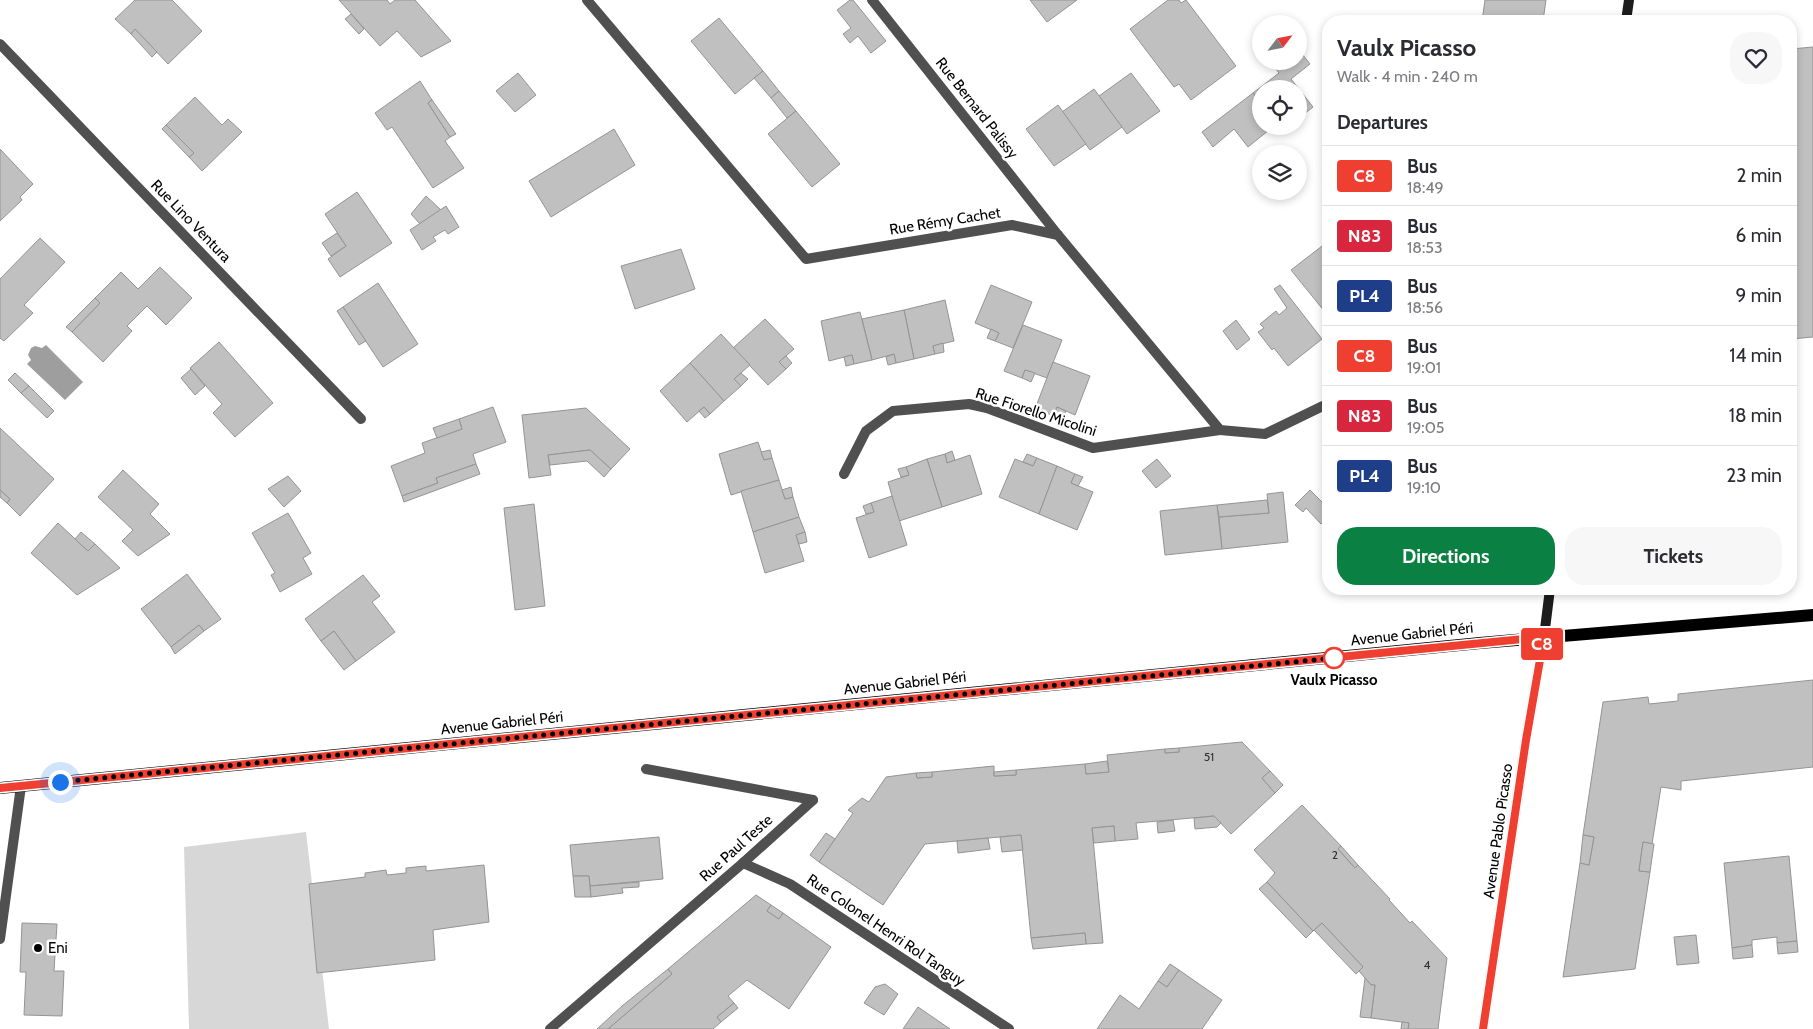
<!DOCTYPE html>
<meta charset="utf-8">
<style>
:root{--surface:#fff;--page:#f7f7f7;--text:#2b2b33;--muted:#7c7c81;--line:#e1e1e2;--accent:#0b8043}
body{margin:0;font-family:Cabin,sans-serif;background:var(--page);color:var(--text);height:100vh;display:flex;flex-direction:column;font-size:19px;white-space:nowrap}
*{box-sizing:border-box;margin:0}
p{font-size:16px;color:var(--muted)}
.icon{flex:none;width:28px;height:28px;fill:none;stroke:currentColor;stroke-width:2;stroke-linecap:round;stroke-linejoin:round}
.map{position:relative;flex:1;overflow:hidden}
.sheet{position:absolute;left:1322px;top:15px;width:475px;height:580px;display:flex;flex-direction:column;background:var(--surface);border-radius:20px;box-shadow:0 2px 8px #0003}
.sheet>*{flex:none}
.badge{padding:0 10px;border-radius:4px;font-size:18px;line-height:32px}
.needle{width:32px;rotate:58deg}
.tools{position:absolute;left:1252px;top:15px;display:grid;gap:10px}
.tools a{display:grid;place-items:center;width:55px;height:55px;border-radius:50%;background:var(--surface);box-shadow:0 2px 8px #0003;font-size:25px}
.you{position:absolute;width:25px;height:25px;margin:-12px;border:4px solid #fff;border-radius:50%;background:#1a73e8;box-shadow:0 0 0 8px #1a73e833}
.map>.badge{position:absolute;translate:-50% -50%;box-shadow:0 0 0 2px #fff}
h2{padding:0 15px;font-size:19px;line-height:45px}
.round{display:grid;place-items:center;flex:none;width:52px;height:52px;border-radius:20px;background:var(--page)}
.overview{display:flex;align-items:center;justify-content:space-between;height:85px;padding:0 15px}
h1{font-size:24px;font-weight:800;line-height:38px}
.action{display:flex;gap:10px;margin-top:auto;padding:10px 15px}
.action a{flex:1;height:58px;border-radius:20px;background:var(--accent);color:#fff;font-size:20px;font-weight:800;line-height:58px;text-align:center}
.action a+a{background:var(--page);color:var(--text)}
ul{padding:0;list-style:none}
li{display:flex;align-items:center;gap:15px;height:60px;padding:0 15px;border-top:1px solid var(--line)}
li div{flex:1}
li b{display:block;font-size:19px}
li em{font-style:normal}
li .badge{min-width:55px;font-weight:700;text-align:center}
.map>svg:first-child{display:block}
</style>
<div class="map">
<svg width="1813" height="1029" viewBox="0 0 1813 1029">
<rect width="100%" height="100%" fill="#fff"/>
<polygon fill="#d7d7d7" points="306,832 329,1029 189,1029 184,847"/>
<polygon fill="#9e9e9e" points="46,345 83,382 65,400 27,364 31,360 28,355 31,348 35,346 42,348"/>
<g fill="#c0c0c0" stroke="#949494">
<polygon points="135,0 172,0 202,31 168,64 135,29 131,34 115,19"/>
<polygon points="339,0 387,0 390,4 395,0 415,0 451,41 421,57 397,31 380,46"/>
<polygon points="850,0 853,0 886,41 871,53 858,36 850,43 843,34 851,28 837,10"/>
<polygon points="1030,0 1077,0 1047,22"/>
<polygon points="1168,0 1179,0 1181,3 1186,0 1236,66 1191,100 1179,84 1174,87 1130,29"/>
<polygon points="1485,0 1546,0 1543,21 1482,21"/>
<polygon points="351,14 364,29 359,34 345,19"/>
<polygon points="719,18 763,71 735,94 691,41"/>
<polygon points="135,29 157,52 152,57 131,34"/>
<polygon points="1813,47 1813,337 1791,339 1791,49"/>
<polygon points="1299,50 1310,64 1291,79 1313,107 1299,118 1299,89 1261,89 1261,103 1253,93 1279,73 1270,61 1299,61"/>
<polygon points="763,71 779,91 771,98 754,78"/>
<polygon points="518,73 536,95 515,112 496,91"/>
<polygon points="1131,73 1160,111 1127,134 1099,96"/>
<polygon points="420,81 432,100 428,103 450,137 445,141 464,168 433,188 392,127 387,130 375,113"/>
<polygon points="1094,89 1122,127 1090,150 1062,112"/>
<polygon points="779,91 796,111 787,118 771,98"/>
<polygon points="1253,93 1261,103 1261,126 1274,126 1248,147 1234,129 1213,147 1202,132"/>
<polygon points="195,97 222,125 228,119 242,132 202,171 189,157 194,153 166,125"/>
<polygon points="432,100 456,134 450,137 428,103"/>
<polygon points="1058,105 1086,144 1054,166 1026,129"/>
<polygon points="796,111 840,164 812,187 768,134"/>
<polygon points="166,125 194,153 189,157 162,129"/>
<polygon points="614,129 635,165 551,217 529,181"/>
<polygon points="0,149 33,184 20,197 22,200 0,221"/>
<polygon points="357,192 392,243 340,277 328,259 346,246 325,214"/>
<polygon points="426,196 441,210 420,224 411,214"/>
<polygon points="446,206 459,227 448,234 445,230 433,237 436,241 422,250 410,230"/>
<polygon points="337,233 346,246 331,256 322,243"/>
<polygon points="40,238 65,262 24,305 33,313 4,341 0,338 0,279"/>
<polygon points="1326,243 1329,247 1329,308 1325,312 1291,270"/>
<polygon points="681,249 695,289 635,309 621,266"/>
<polygon points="160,267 192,298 166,325 147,306 127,326 132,331 103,362 72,332 100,303 95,298 121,272 138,289"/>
<polygon points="378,283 418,344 383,367 343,307"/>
<polygon points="991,285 1032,302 1013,348 995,341 999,333 975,323"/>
<polygon points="1280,285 1322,339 1288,366 1274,348 1272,350 1258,332 1264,328 1260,324 1276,311 1279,315 1287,308 1274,289"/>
<polygon points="95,298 100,303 72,332 66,327"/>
<polygon points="945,300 954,341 933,346 935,354 914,359 904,310"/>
<polygon points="343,307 366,341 359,345 337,311"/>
<polygon points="904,310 914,359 896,363 894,354 872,360 862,319"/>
<polygon points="860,312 872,360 854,364 852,355 829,361 821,321"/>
<polygon points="765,319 794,349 779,362 786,369 768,385 733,348"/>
<polygon points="1236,320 1250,339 1237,350 1223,331"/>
<polygon points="1023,325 1062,340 1047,378 1025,370 1022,378 1004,371"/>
<polygon points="991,329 999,333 995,341 987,338"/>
<polygon points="721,334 750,365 734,379 741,386 724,401 690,363"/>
<polygon points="219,342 273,403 235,437 213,413 222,404 190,368"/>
<polygon points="943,343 944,352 935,354 933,346"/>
<polygon points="894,354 896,363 888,365 886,357"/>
<polygon points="852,355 854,364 846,366 844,357"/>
<polygon points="786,356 792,363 786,369 779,362"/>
<polygon points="1053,362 1090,376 1075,415 1057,407 1054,416 1035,409"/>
<polygon points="690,363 724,401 710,414 704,407 687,422 660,391"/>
<polygon points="191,369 205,386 195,395 181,378"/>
<polygon points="1025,370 1035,373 1031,382 1022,378"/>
<polygon points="15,373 29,386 21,393 8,380"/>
<polygon points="741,373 748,379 741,386 734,379"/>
<polygon points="29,386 54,411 47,418 21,393"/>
<polygon points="493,407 506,442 473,454 476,464 436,478 438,483 402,496 391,466 425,453 422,443 462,429 459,419"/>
<polygon points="704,407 710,414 705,418 699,411"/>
<polygon points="1057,407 1066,411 1062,419 1054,416"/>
<polygon points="586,408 630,449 611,469 590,450 548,455 551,475 529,478 522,415"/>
<polygon points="459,419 462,429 437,438 433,428"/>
<polygon points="0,428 54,479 20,516 7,503 10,499 0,490"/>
<polygon points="758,442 764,460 772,458 779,480 731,495 719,454"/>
<polygon points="590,450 611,469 604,477 587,461 550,465 548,455"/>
<polygon points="770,450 772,458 764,460 761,452"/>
<polygon points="952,451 955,460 947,463 945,454"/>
<polygon points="945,454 947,463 970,455 982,494 942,507 927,459"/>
<polygon points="1027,454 1037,458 1033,466 1023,462"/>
<polygon points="1037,458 1057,466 1039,514 999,497 1015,459 1033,466"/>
<polygon points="927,459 942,507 899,521 888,482 909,475 906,467"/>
<polygon points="1157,459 1171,476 1156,488 1142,471"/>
<polygon points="476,464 480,474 404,502 402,496 438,483 436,478"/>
<polygon points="1057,466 1075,474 1071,483 1093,492 1077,530 1039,514"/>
<polygon points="906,467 909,475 901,477 898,469"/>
<polygon points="123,470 159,504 150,514 170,534 138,556 122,541 133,530 98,497"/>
<polygon points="1075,474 1083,477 1078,486 1071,483"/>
<polygon points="288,476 301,491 284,507 268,489"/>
<polygon points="779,480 785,499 793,497 799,517 753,532 741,491"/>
<polygon points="791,487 793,497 785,499 782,490"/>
<polygon points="0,490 10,499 7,503 0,497"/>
<polygon points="1310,490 1329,509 1329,516 1321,524 1306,508 1303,512 1295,505"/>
<polygon points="1283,492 1288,542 1222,549 1219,517 1269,513 1267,494"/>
<polygon points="892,496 907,545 869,558 856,518 874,512 871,503"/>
<polygon points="1267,500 1269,513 1219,517 1217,505"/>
<polygon points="871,503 874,512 866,514 863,506"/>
<polygon points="534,504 545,606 515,610 504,508"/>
<polygon points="1217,505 1222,549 1165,555 1160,511"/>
<polygon points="288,513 311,553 303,558 312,574 280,592 271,575 275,573 252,533"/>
<polygon points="799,517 805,532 796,535 804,561 765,573 753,532"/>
<polygon points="58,523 88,551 95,544 120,568 77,595 31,553"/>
<polygon points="81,532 95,544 88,551 75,539"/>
<polygon points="805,532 807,542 799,544 796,535"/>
<polygon points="187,574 221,619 204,631 199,625 171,647 141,609"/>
<polygon points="363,575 380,596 372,602 395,632 356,661 334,631 321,641 305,619"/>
<polygon points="199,625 204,631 175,654 171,647"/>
<polygon points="334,631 356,661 344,670 321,641"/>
<polygon points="1813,680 1813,767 1681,781 1681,790 1661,787 1652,844 1643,842 1639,871 1650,872 1635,969 1563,977 1580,863 1589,865 1594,837 1583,835 1603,702 1648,697 1649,704 1678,701 1678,694"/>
<polygon points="1242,742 1270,771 1262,778 1275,793 1231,834 1214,816 1136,823 1138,839 1115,841 1114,826 1092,828 1103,943 1086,944 1085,933 1031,938 1021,835 925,844 883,905 819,862 853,813 848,810 862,798 869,802 886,777 916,773 917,778 932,777 932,772 994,766 994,776 1016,775 1016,770 1085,764 1086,774 1109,772 1107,755 1165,749 1165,753 1179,752 1179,748"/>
<polygon points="1179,748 1179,752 1165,753 1165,749"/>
<polygon points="1107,761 1109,772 1086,774 1085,764"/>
<polygon points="1016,770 1016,775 994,776 994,772"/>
<polygon points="1270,771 1283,785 1275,793 1262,778"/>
<polygon points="932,772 932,777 917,778 916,773"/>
<polygon points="1302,805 1341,846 1338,849 1355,868 1358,865 1390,899 1389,900 1410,923 1412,921 1447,958 1438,1029 1408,1029 1409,1023 1371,1018 1375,985 1371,985 1359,971 1363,967 1322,923 1313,931 1267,882 1275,873 1254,850"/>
<polygon points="1214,816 1221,823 1217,827 1195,829 1194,818"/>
<polygon points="1173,820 1175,831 1158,833 1157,822"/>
<polygon points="1114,826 1115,841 1094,843 1092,828"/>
<polygon points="826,833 835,839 819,862 810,855"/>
<polygon points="1021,835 1023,850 1002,852 1000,837"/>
<polygon points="1583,835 1594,837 1589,865 1580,863"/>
<polygon points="659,837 663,879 590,886 589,876 573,876 570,845"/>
<polygon points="988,838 990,849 958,853 957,841"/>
<polygon points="1643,842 1654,844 1650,872 1639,871"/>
<polygon points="1341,846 1358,865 1355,868 1338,849"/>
<polygon points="1789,856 1797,941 1777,943 1777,937 1752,940 1752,945 1732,948 1724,863"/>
<polygon points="484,865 489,922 433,930 435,960 317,973 309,884 365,877 365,873 386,870 387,875 406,873 406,868 426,866 426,871"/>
<polygon points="573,876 589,876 591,897 575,897"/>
<polygon points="639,882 639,887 622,888 623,893 591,897 590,886"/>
<polygon points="1267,882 1313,931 1306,938 1259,889"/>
<polygon points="756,895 771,905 767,911 779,919 783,913 831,947 789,1009 747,980 728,996 734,1003 717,1017 721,1022 713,1029 608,1029 672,974 668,969"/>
<polygon points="771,905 783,913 779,919 767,911"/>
<polygon points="22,923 57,924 54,971 64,971 62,1016 24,1015 26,972 20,972"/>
<polygon points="1322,923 1363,967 1356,974 1314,930"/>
<polygon points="1085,933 1086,944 1033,949 1031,938"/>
<polygon points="1696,935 1699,963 1677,965 1674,937"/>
<polygon points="1797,941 1798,952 1778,954 1777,943"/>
<polygon points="1752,945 1753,957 1733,959 1732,948"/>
<polygon points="1170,964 1179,970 1167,987 1158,981"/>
<polygon points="668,969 672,974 608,1029 597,1029 622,1006"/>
<polygon points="1179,970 1222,1000 1202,1029 1097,1029 1120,995 1139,1009 1158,981 1167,987"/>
<polygon points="1365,978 1371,985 1375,985 1371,1018 1360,1017"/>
<polygon points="885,984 898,994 884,1015 864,1003 875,987"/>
<polygon points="734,1003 738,1008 721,1022 717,1017"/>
<polygon points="918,1007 950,1029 903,1029"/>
<polygon points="1402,1022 1409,1023 1408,1029 1401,1029"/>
</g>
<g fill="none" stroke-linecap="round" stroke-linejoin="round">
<polyline stroke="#505050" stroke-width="10" points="0,939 21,786"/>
<g stroke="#505050" stroke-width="10">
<polyline points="587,0 806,259 1012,225 1058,235 1220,430 1265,434 1329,403"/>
<polyline points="872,0 1058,235"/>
<polyline points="0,44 361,419"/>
<polyline points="844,474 866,431 893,411 969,404 987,408 1093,448 1220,430"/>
<polyline points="646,769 813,800"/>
<polyline points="743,863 790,884 1009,1029"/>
<polyline points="550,1029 743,863 813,800"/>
</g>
<g stroke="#1d1d1d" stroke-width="10">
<polyline points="1626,21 1629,0"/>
<polyline points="1483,1029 1526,740 1544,637 1550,589"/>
</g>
<polyline stroke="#000" stroke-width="12" points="0,788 1480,643 1813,615"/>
</g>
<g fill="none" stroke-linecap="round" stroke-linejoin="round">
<defs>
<polyline id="line" points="0,788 1544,637 1526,740 1483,1029"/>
</defs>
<use href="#line" stroke="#fff" stroke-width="11"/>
<use href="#line" stroke="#ef3f30" stroke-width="8"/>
<polyline stroke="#000" stroke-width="5" stroke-dasharray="0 9" points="60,782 1334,658"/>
</g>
<circle fill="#fff" stroke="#ef3f30" stroke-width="2.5" cx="1334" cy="658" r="10"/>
<circle fill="#000" stroke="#fff" stroke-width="2" cx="38" cy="948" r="5"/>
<g text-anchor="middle" stroke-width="5" stroke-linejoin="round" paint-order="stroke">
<g font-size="12" fill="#303030">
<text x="1209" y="761">51</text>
<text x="1335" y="859">2</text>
<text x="1427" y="969">4</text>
</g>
<g font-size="15" fill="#000" stroke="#fff">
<text transform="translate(977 108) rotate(52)" y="5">Rue Bernard Palissy</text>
<text transform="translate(191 221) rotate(46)" y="5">Rue Lino Ventura</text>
<text transform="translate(945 221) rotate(-9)" y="5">Rue Rémy Cachet</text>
<text transform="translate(1036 412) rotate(18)" y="5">Rue Fiorello Micolini</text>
<text transform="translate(1412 634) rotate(-6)" y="5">Avenue Gabriel Péri</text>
<text transform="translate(905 683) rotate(-6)" y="5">Avenue Gabriel Péri</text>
<text transform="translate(502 723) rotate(-6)" y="5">Avenue Gabriel Péri</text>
<text transform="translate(1498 831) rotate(-82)" y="5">Avenue Pablo Picasso</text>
<text transform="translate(736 848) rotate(-42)" y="5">Rue Paul Teste</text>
<text transform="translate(886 930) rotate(34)" y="5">Rue Colonel Henri Rol Tanguy</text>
</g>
<g font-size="15" font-weight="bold" fill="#000" stroke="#fff">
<text x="1334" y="685">Vaulx Picasso</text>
</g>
<g font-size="15" fill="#000" stroke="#fff" text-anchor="start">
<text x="48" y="953">Eni</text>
</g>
</g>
</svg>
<div class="tools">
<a><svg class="needle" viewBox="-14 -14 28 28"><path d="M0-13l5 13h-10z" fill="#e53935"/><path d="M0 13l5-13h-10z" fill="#7c7c81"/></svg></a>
<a><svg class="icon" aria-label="locate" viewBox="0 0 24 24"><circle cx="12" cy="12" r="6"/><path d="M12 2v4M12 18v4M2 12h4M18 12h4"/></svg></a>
<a><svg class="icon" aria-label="layers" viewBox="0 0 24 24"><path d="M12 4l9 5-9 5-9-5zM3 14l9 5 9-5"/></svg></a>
</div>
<div class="you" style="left:60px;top:782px"></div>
<b class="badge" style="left:1542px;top:644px;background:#ef3f30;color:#fff">C8</b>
<section class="sheet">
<div class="overview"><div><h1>Vaulx Picasso</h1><p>Walk · 4 min · 240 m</p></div><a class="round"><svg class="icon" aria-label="heart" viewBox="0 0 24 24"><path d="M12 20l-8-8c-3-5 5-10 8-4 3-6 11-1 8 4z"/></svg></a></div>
<h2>Departures</h2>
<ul>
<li><span class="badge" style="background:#ef3f30;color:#fff">C8</span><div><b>Bus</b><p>18:49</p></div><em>2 min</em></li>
<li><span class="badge" style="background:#d7263d;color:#fff">N83</span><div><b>Bus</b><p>18:53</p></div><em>6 min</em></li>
<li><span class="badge" style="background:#1e3e89;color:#fff">PL4</span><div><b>Bus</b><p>18:56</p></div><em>9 min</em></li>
<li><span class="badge" style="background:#ef3f30;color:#fff">C8</span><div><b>Bus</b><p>19:01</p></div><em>14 min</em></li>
<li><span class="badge" style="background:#d7263d;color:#fff">N83</span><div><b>Bus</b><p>19:05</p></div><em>18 min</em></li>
<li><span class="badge" style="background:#1e3e89;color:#fff">PL4</span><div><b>Bus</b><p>19:10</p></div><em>23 min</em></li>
</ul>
<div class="action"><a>Directions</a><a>Tickets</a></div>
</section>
</div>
